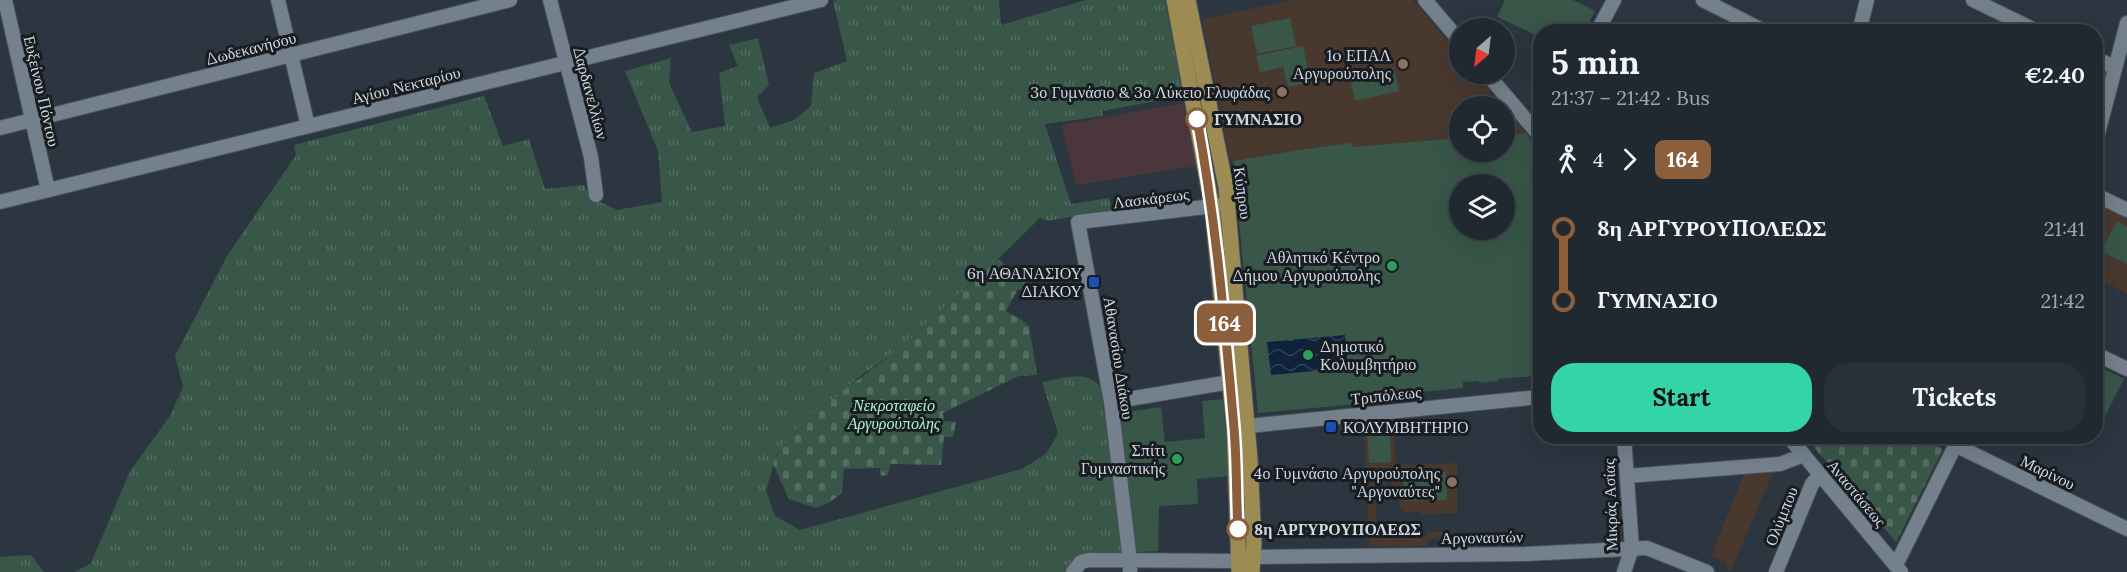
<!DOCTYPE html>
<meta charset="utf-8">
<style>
:root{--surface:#202830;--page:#283038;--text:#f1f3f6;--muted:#a2a6ab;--line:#3d444c;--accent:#32d4a8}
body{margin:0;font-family:Lora,serif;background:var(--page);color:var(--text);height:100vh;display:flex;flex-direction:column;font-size:22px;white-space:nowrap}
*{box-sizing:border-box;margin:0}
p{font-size:20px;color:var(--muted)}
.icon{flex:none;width:33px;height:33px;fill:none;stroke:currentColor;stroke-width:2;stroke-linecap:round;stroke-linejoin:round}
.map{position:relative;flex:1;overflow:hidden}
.sheet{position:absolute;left:1533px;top:24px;width:570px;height:420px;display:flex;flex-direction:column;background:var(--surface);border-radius:24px;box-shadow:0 6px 24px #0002,0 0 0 2px var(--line)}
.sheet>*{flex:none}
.badge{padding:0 12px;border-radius:9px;font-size:21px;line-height:39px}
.needle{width:39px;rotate:208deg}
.tools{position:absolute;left:1449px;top:18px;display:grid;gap:12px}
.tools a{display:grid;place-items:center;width:66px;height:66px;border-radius:50%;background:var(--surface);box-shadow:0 6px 24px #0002,0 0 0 2px var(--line);font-size:30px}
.map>.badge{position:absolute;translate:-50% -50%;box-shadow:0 0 0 3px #fff}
.legs{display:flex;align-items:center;gap:9px;height:66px;padding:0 18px;font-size:20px}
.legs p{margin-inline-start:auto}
.headline{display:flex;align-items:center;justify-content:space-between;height:102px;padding:0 18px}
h1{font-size:33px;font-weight:700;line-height:45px}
.button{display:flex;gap:12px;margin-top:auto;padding:12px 18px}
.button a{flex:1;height:69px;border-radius:24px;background:var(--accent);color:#111;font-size:24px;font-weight:700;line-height:69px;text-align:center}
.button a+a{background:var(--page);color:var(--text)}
ul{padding:0 18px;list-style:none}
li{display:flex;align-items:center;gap:21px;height:72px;font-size:22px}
li i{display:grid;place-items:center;width:9px;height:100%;margin:0 8px;background:currentColor}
li i::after{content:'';width:15px;height:15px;margin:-8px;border:4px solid;border-radius:50%;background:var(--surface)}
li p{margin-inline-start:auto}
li:first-child i{background:linear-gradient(#0000 50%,currentColor 0)}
li:last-child i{background:linear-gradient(currentColor 50%,#0000 0)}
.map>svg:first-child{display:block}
</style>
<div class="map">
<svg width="2127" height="572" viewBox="0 0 2127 572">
<defs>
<pattern id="grass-tufts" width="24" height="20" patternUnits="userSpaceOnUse" patternTransform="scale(1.5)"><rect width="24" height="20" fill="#385748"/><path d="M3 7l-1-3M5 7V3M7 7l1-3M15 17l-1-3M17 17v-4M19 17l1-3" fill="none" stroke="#546e62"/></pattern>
<pattern id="cemetery-stones" width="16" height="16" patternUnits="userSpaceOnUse" patternTransform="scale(1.5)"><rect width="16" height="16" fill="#385748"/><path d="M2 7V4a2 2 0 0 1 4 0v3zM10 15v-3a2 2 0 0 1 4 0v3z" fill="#546e62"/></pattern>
<pattern id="water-waves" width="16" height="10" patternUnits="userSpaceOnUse" patternTransform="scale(1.5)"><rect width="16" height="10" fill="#0f223b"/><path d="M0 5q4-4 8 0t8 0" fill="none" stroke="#314157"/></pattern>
</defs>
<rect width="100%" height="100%" fill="#2b3640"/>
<polygon fill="#4a363b" points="1184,103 1197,166 1076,185 1061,125"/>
<g fill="#49382e">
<polygon points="1294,0 1413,0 1459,55 1460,74 1476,74 1491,92 1487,99 1502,106 1460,106 1459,138 1352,147 1352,144 1314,147 1297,152 1230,161 1202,19"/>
<polygon points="1505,109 1526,133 1505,135"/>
<polygon points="2096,201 2127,217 2127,294 2096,278"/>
<polygon points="1394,426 1396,465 1457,463 1457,513 1420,514 1419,512 1406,512 1400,508 1399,492 1393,492 1392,468 1375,468 1376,527 1380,527 1380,533 1385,533 1386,537 1426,536 1426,532 1451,532 1451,538 1428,539 1428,546 1369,546 1364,428"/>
<polygon points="1746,469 1774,470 1731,571 1728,570 1725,562 1711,556"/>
</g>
<g fill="url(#grass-tufts)">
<path d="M 838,0 L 999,0 L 1001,25 L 1086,0 L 1165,0 L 1183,96 L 1102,111 L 1103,116 L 1045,124 L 1071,204 L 1109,198 L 1112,210 L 1047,221 L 1040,218 L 998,259 L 897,351 L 859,377 L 777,454 L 766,490 L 775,516 L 800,530 L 1022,469 L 1046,454 L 1058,433 L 1042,382 C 1062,379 1087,368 1101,388 L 1123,554 L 1079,555 L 1067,572 L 75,572 L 91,563 L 130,471 L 170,416 L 183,387 L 175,356 L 227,256 L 296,155 L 294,145 L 484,96 L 503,146 L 529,139 L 545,189 L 584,185 L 590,197 L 617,210 L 662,202 L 658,151 L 625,71 L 671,58 L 669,83 L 692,132 L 725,126 L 719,73 L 738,66 L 729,45 L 758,38 L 769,85 L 757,97 L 770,128 L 794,120 L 811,106 L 814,73 L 847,61 L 833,1 Z"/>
<polygon points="31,555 44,572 0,572 0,557"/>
</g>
<g fill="url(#cemetery-stones)">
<path d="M 998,259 L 1011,270 L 1024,275 L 1026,282 L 1021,290 L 1018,289 L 1006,311 L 1025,322 L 1026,325 L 1029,325 L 1037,375 L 1019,376 L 943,413 L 944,421 L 956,422 L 953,437 L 944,437 L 941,465 L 890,464 L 888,475 L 881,476 L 880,468 L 844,469 L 842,493 L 830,502 L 816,508 L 789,499 L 773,464 C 780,446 793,432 806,418 L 897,351 Z"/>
<polygon points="1805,437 1918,437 1943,449 1896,542"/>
</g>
<g fill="#385748" fill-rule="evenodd">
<polygon points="1505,0 1573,0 1595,11 1584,31 1540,32 1540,37 1497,17"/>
<polygon points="1290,18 1296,46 1257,54 1251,26"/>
<polygon points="1303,46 1311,83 1288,87 1283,67 1260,72 1256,56"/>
<polygon points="1394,68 1399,91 1355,101 1350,78"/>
<path d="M 1526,133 L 1540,151 L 1540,381 L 1537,382 L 1536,376 L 1498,379 L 1498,381 L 1479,383 L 1479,381 L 1463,382 L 1463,388 L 1410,393 L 1410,396 L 1398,397 L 1397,394 L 1369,397 L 1369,403 L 1258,413 L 1233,161 C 1272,155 1312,147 1352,143 L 1353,147 L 1459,138 L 1460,152 L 1504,152 L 1505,135 ZM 1460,184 L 1504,184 L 1504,230 L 1460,230 Z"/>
<polygon points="2117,221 2127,227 2127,264 2101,251"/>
<polygon points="2096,365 2124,379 2096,434"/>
<polygon points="1223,399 1230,476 1197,479 1198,504 1159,506 1158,551 1136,552 1119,413 1161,407 1165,442 1205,438 1202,401"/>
<polygon points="1390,430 1391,462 1369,463 1367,431"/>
<polygon points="1446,472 1447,500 1404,501 1403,473"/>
</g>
<polygon fill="url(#water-waves)" points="1345,335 1348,368 1271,375 1267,342"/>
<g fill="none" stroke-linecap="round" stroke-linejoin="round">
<defs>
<g id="minor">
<polyline points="5,0 48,190"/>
<polyline points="278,0 308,126"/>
<polyline points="550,0 591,157 596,195"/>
<polyline points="1425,0 1460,41"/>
<polyline points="1703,0 1766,32"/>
<polyline points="1973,0 2039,32"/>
<polyline points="1597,32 1614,0"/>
<polyline points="1859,32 1867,0"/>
<polyline points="2096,58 2115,68"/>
<polyline points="1487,74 1540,136"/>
<polyline points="0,128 510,0"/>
<polyline points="2096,141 2127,23"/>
<polyline points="2096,195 2127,210"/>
<polyline points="0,202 821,0"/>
<polyline points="2096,354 2127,369"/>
<polyline points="1111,402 1230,382"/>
<polyline points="1238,427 1540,397"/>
<polyline points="1624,436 1632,548 1624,572"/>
<polyline points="1788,436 1901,572"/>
<polyline points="1955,445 2127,529"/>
<polyline points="1627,476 1780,464 1804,455"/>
<polyline points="1253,557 1525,554 1647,548 1707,572"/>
<polyline points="1896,565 1959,438"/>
<polyline points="1073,572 1081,562 1089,560 1240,561"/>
<polyline points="1130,572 1130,561 1111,402 1078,222 1222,205"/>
<polyline points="1776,572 1812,484 1820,475"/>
</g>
<g id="major">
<polyline points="1174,0 1212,207 1234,427 1239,572"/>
<polyline points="1188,0 1226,187 1250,459 1254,543 1252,572"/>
</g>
</defs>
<use href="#minor" stroke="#49515a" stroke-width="16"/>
<use href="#major" stroke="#49515a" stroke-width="17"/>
<use href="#minor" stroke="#74808b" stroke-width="14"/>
<use href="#major" stroke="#9c8c53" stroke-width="15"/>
</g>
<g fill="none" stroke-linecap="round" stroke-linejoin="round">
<defs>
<path id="line-1" d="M 1197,119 C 1216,221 1225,324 1234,428 C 1237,461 1236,495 1238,529"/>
</defs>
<use href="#line-1" stroke="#fff" stroke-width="14"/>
<use href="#line-1" stroke="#8b5e3c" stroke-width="9"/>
</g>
<g fill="#8d6e63" stroke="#181d21" stroke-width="2">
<circle cx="1403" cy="64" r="6"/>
<circle cx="1282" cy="92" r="6"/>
<circle cx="1452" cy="482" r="6"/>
</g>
<g fill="#fff" stroke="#8b5e3c" stroke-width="3">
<circle cx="1197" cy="119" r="10"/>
<circle cx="1238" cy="529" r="10"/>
</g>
<g fill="#2e9e5b" stroke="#181d21" stroke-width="2">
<circle cx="1392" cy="266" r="6"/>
<circle cx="1308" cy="355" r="6"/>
<circle cx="1177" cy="459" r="6"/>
</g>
<g fill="#1a4fb4" stroke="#181d21" stroke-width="2">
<rect x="1088" y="276" width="12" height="12" rx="3"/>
<rect x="1325" y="421" width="12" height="12" rx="3"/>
</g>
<g text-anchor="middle" stroke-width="6" stroke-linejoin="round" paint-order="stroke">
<g font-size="16" fill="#d2d8df" stroke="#181d21">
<text transform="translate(251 48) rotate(-14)" y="6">Δωδεκανήσου</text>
<text transform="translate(406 85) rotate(-14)" y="6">Αγίου Νεκταρίου</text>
<text transform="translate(42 91) rotate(77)" y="6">Ευξείνου Πόντου</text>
<text transform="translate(591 93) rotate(75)" y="6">Δαρδανελλίων</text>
<text transform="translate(1243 193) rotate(82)" y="6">Κύπρου</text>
<text transform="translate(1151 198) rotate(-7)" y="6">Λασκάρεως</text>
<text transform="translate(1119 358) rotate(81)" y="6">Αθανασίου Διάκου</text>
<text transform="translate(1386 395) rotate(-6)" y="6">Τριπόλεως</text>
<text transform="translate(2048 472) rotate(26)" y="6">Μαρίνου</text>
<text transform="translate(1857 493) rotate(50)" y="6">Αναστάσεως</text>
<text transform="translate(1610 505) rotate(-92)" y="6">Μικράς Ασίας</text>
<text transform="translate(1781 516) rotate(-68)" y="6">Ολύμπου</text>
<text transform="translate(1482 537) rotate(-1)" y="6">Αργοναυτών</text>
</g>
<g font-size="16" fill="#d2d8df" stroke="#181d21" text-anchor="end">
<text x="1391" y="61">1o ΕΠΑΛ<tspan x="1391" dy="18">Αργυρούπολης</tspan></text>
<text x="1270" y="98">3ο Γυμνάσιο &amp; 3ο Λύκειο Γλυφάδας</text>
<text x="1380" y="263">Αθλητικό Κέντρο<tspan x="1380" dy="18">Δήμου Αργυρούπολης</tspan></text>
<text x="1082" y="279">6η ΑΘΑΝΑΣΙΟΥ<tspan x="1082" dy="18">ΔΙΑΚΟΥ</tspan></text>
<text x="1320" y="352" text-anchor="start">Δημοτικό<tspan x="1320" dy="18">Κολυμβητήριο</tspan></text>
<text x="1343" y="433" text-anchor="start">ΚΟΛΥΜΒΗΤΗΡΙΟ</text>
<text x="1165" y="456">Σπίτι<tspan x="1165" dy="18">Γυμναστικής</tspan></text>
<text x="1440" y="479">4ο Γυμνάσιο Αργυρούπολης<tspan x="1440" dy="18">"Αργοναύτες"</tspan></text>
</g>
<g font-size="16" font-weight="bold" fill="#d2d8df" stroke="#181d21" text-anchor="start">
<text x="1214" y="125">ΓΥΜΝΑΣΙΟ</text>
<text x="1254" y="535">8η ΑΡΓΥΡΟΥΠΟΛΕΩΣ</text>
</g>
<g font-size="16" font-style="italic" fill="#aff5d3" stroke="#181d21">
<text x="894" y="411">Νεκροταφείο<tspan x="894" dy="18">Αργυρούπολης</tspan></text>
</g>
</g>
</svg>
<div class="tools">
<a><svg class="needle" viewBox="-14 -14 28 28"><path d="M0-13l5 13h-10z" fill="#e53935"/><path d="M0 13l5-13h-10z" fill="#a2a6ab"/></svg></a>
<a><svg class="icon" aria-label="locate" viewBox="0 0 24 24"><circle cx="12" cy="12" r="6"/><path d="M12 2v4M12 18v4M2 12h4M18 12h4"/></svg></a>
<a><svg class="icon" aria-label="layers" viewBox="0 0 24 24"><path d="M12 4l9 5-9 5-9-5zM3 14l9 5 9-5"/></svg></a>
</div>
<b class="badge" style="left:1225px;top:323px;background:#8b5e3c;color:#fff">164</b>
<section class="sheet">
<div class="headline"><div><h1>5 min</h1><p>21:37 – 21:42 · Bus</p></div><b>€2.40</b></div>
<div class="legs"><svg class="icon" aria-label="walk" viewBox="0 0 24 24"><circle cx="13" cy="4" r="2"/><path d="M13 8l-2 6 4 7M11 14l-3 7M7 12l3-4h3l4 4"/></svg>4<svg class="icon" aria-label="forward" viewBox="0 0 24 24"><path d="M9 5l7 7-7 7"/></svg><b class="badge" style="background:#8b5e3c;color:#fff">164</b></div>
<ul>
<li><i style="color:#8b5e3c"></i><b>8η ΑΡΓΥΡΟΥΠΟΛΕΩΣ</b><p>21:41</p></li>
<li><i style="color:#8b5e3c"></i><b>ΓΥΜΝΑΣΙΟ</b><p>21:42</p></li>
</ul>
<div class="button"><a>Start</a><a>Tickets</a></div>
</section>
</div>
